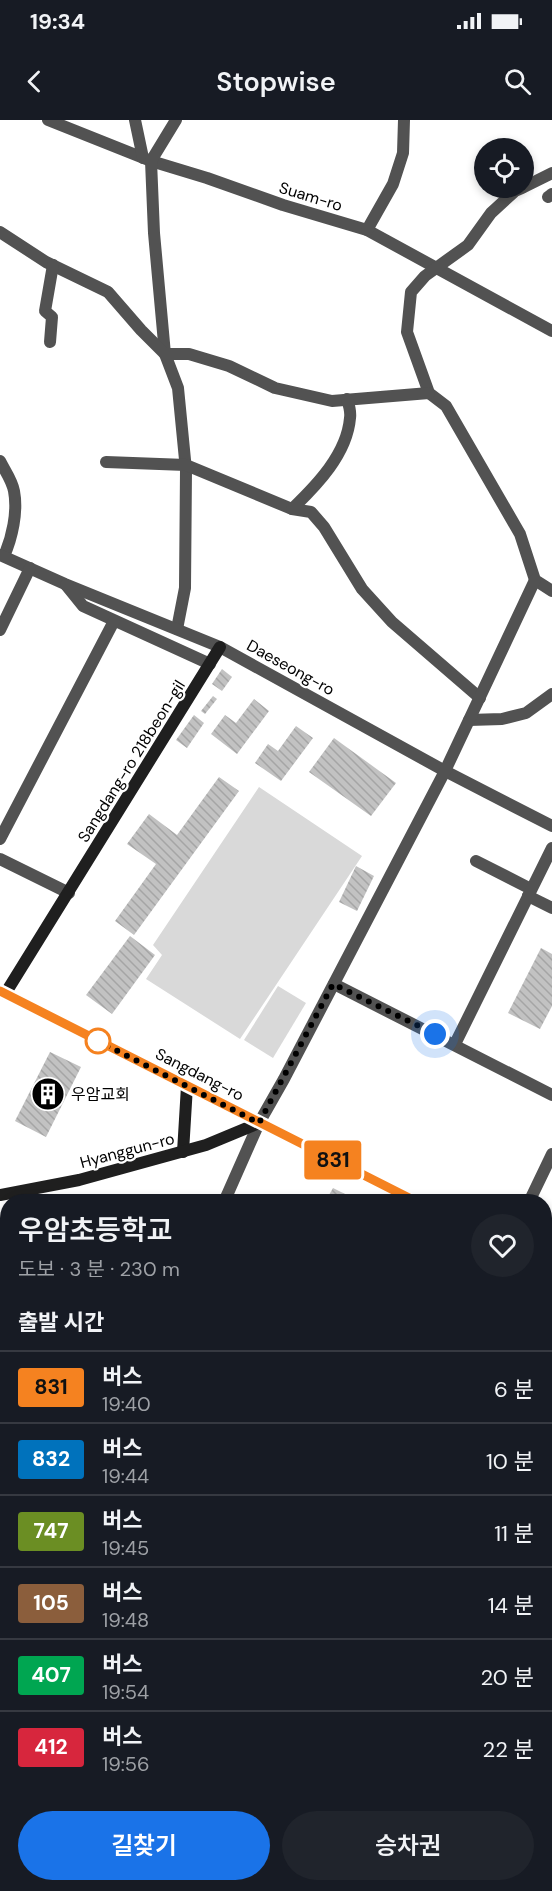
<!DOCTYPE html>
<html lang="ko">
<meta charset="utf-8">
<style>
:root{--surface:#171b24;--page:#20242c;--text:#f1f3f6;--muted:#9ea1a6;--line:#363941;--accent:#1a73e8}
body{margin:0;font-family:"DM Sans","Noto Sans KR",sans-serif;background:var(--page);color:var(--text);height:100vh;display:flex;flex-direction:column;font-size:22px;white-space:nowrap}
*{box-sizing:border-box;margin:0}
p{font-size:20px;color:var(--muted)}
.icon{flex:none;width:33px;height:33px;fill:none;stroke:currentColor;stroke-width:2;stroke-linecap:round;stroke-linejoin:round}
.map{position:relative;flex:1;overflow:hidden}
.side{position:absolute;left:0px;top:1074px;width:552px;height:698px;display:flex;flex-direction:column;background:var(--surface);border-radius:24px 24px 0 0;box-shadow:0 3px 9px #0003}
.side>*{flex:none}
.badge{padding:0 12px;border-radius:4px;font-size:21px;line-height:39px}
.tools{position:absolute;left:474px;top:18px;display:grid;gap:12px}
.tools a{display:grid;place-items:center;width:60px;height:60px;border-radius:50%;background:var(--surface);box-shadow:0 3px 9px #0003;font-size:30px}
.you{position:absolute;width:30px;height:30px;margin:-15px;border:4px solid #fff;border-radius:50%;background:#1a73e8;box-shadow:0 0 0 9px #1a73e833}
.map>.badge{position:absolute;translate:-50% -50%;box-shadow:0 0 0 3px #fff}
h2{padding:0 18px;font-size:22px;line-height:54px}
.round{display:grid;place-items:center;flex:none;width:63px;height:63px;border-radius:32px;background:var(--page)}
.head{display:flex;align-items:center;justify-content:space-between;height:102px;padding:0 18px}
h1{font-size:28px;font-weight:600;line-height:45px}
.action{display:flex;gap:12px;margin-top:auto;padding:12px 18px}
.action a{flex:1;height:69px;border-radius:36px;background:var(--accent);color:#fff;font-size:24px;font-weight:600;line-height:69px;text-align:center}
.action a+a{background:var(--page);color:var(--text)}
ul{padding:0;list-style:none}
li{display:flex;align-items:center;gap:18px;height:72px;padding:0 18px;border-top:2px solid var(--line)}
li div{flex:1}
li b{display:block;font-size:22px}
li em{font-style:normal}
li .badge{min-width:66px;font-weight:700;text-align:center}
.status{display:flex;justify-content:space-between;align-items:center;height:42px;padding:0 30px;background:var(--surface);direction:ltr}
.status svg{height:16px;fill:currentColor}
header{display:flex;justify-content:space-between;align-items:center;height:78px;padding:0 18px;background:var(--surface);font-size:27px;font-weight:600}
.map>svg:first-child{display:block}
</style>
<div class="status"><b>19:34</b><svg viewBox="0 0 49 12"><path d="M0 12V9h3v3zM5 12V6h3v6zM10 12V3h3v9zM15 12V0h3v12zM26 1h20v11H26zM47 4h2v5h-2z"/></svg></div>
<header><svg class="icon" aria-label="back" viewBox="0 0 24 24"><path d="M15 5l-7 7 7 7"/></svg>Stopwise<svg class="icon" aria-label="search" viewBox="0 0 24 24"><circle cx="10" cy="10" r="6"/><path d="M15 15l6 6"/></svg></header>
<div class="map">
<svg width="552" height="1771" viewBox="0 0 552 1771">
<defs>
<pattern id="building-back-hatch" width="6" height="6" patternUnits="userSpaceOnUse" patternTransform="scale(1.5)"><rect width="6" height="6" fill="#c2c2c2"/><path d="M-1 5l2 2M0 0l6 6M5-1l2 2" fill="none" stroke="#a5a5a5"/></pattern>
</defs>
<rect width="100%" height="100%" fill="#fff"/>
<g fill="#d9d9d9">
<polygon points="259,667 362,736 240,919 146,859 162,835 153,825"/>
<polygon points="278,866 306,883 273,938 244,920"/>
</g>
<g fill="url(#building-back-hatch)">
<polygon points="222,549 232,557 222,571 212,564"/>
<polygon points="213,576 217,579 205,594 201,591"/>
<polygon points="254,579 269,591 237,634 211,614 225,595 236,603"/>
<polygon points="194,595 204,603 187,628 176,620"/>
<polygon points="296,606 313,618 281,661 255,643 268,624 278,631"/>
<polygon points="334,618 396,663 371,696 309,652"/>
<polygon points="219,657 239,671 134,815 115,801 156,744 127,724 149,694 177,715"/>
<polygon points="356,746 374,756 357,791 339,782"/>
<polygon points="130,816 155,835 112,894 86,875"/>
<polygon points="541,828 552,834 552,886 540,909 508,893"/>
<polygon points="50,932 81,947 46,1017 15,1001"/>
<polygon points="333,1068 361,1082 325,1082"/>
<polygon points="552,1282 552,1347 544,1341 544,1292"/>
<polygon points="551,1436 552,1452 544,1455 544,1439"/>
<polygon points="544,1686 552,1689 552,1763 544,1760"/>
</g>
<g fill="none" stroke-linecap="round" stroke-linejoin="round">
<g stroke="#525252" stroke-width="12">
<polyline points="48,0 151,41 207,58 283,85 367,110 552,211"/>
<polyline points="135,0 143,38"/>
<polyline points="176,0 151,41 154,113 165,234 178,268 186,350 185,468 177,509"/>
<polyline points="524,67 552,53"/>
<polyline points="522,68 515,71 491,93 468,125 425,156 411,172 407,212 429,273 446,286 520,414 535,460 552,471"/>
<polyline points="548,77 552,74"/>
<polyline points="367,110 393,64 403,33 404,0"/>
<polyline points="0,112 46,142 108,172 141,210 165,234 189,234 229,246 275,268 332,281 429,273"/>
<polyline points="50,222 52,197 45,191 53,145"/>
<path d="M 0,341 C 5,351 12,360 14,371 C 18,392 12,418 4,436"/>
<polyline points="106,342 186,345 292,389 311,392 324,407 362,469 392,502 480,578"/>
<path d="M 292,389 C 317,365 347,334 350,298 C 351,292 349,285 347,279"/>
<polyline points="0,435 65,464 220,527 445,651 552,706"/>
<polyline points="66,465 83,486 210,544"/>
<polyline points="0,510 30,448"/>
<polyline points="469,600 502,599 526,593 552,574"/>
<polyline points="0,719 114,501"/>
<polyline points="0,739 69,773"/>
<polyline points="476,741 531,769"/>
<polyline points="528,776 552,788"/>
<polyline points="334,864 552,975"/>
<polyline points="455,924 552,728"/>
<polyline points="224,1082 259,1003 284,959 445,651 535,460"/>
<polyline points="529,1082 552,1034"/>
<polyline points="0,1128 8,1132"/>
<polyline points="0,1273 8,1277"/>
<polyline points="0,1398 8,1401"/>
<polyline points="544,1400 552,1404"/>
<polyline points="0,1539 8,1524"/>
<polyline points="544,1543 552,1529"/>
<polyline points="0,1551 8,1555"/>
<polyline points="0,1627 8,1631"/>
<polyline points="544,1672 552,1676"/>
</g>
<g stroke="#1f1f1f" stroke-width="12">
<polyline points="0,871 417,1082"/>
<polyline points="5,874 220,527"/>
<polyline points="183,1032 187,966"/>
<polyline points="0,1075 79,1060 206,1025 259,1003"/>
<polyline points="544,1145 552,1149"/>
<polyline points="544,1201 552,1191"/>
<polyline points="157,1771 162,1764"/>
</g>
</g>
<g fill="none" stroke-linecap="round" stroke-linejoin="round">
<defs>
<polyline id="line" points="0,871 417,1082"/>
</defs>
<use href="#line" stroke="#fff" stroke-width="14"/>
<use href="#line" stroke="#f58220" stroke-width="9"/>
<polyline stroke="#000" stroke-width="6" stroke-dasharray="0 10.8" points="98,921 259,1003 333,864 435,914"/>
</g>
<defs>
<symbol id="building-disc" viewBox="-11 -11 22 22"><circle r="9.5" fill="#000" stroke="#fff"/><path d="M-4-6H4V6H1V3H-1V6H-4ZM-2.5-4.3h1.7v1.8h-1.7ZM.8-4.3h1.7v1.8H.8ZM-2.5-1h1.7V.8h-1.7ZM.8-1h1.7V.8H.8Z" fill="#fff"/></symbol>
</defs>
<g fill-rule="evenodd">
<use href="#building-disc" x="29" y="955" width="38" height="38"/>
</g>
<circle fill="#fff" stroke="#f58220" stroke-width="3" cx="98" cy="921" r="12"/>
<g text-anchor="middle" stroke-width="4.5" stroke-linejoin="round" paint-order="stroke">
<g font-size="16" fill="#000" stroke="#fff">
<text transform="translate(311 76) rotate(17)" y="6">Suam-ro</text>
<text transform="translate(291 547) rotate(29)" y="6">Daeseong-ro</text>
<text transform="translate(131 641) rotate(-58)" y="6">Sangdang-ro 218beon-gil</text>
<text transform="translate(200 954) rotate(27)" y="6">Sangdang-ro</text>
<text transform="translate(127 1030) rotate(-15)" y="6">Hyanggun-ro</text>
</g>
<g font-size="16" fill="#000" stroke="#fff" text-anchor="start">
<text x="71" y="980">우암교회</text>
</g>
</g>
</svg>
<div class="tools">
<a><svg class="icon" aria-label="locate" viewBox="0 0 24 24"><circle cx="12" cy="12" r="6"/><path d="M12 2v4M12 18v4M2 12h4M18 12h4"/></svg></a>
</div>
<div class="you" style="left:435px;top:914px"></div>
<b class="badge" style="left:333px;top:1040px;background:#f58220;color:#111">831</b>
<section class="side">
<div class="head"><div><h1>우암초등학교</h1><p>도보 · 3 분 · 230 m</p></div><a class="round"><svg class="icon" aria-label="heart" viewBox="0 0 24 24"><path d="M12 20l-8-8c-3-5 5-10 8-4 3-6 11-1 8 4z"/></svg></a></div>
<h2>출발 시간</h2>
<ul>
<li><span class="badge" style="background:#f58220;color:#111">831</span><div><b>버스</b><p>19:40</p></div><em>6 분</em></li>
<li><span class="badge" style="background:#0072bc;color:#fff">832</span><div><b>버스</b><p>19:44</p></div><em>10 분</em></li>
<li><span class="badge" style="background:#6b8e23;color:#fff">747</span><div><b>버스</b><p>19:45</p></div><em>11 분</em></li>
<li><span class="badge" style="background:#8b5e3c;color:#fff">105</span><div><b>버스</b><p>19:48</p></div><em>14 분</em></li>
<li><span class="badge" style="background:#00a651;color:#fff">407</span><div><b>버스</b><p>19:54</p></div><em>20 분</em></li>
<li><span class="badge" style="background:#d7263d;color:#fff">412</span><div><b>버스</b><p>19:56</p></div><em>22 분</em></li>
</ul>
<div class="action"><a>길찾기</a><a>승차권</a></div>
</section>
</div>
